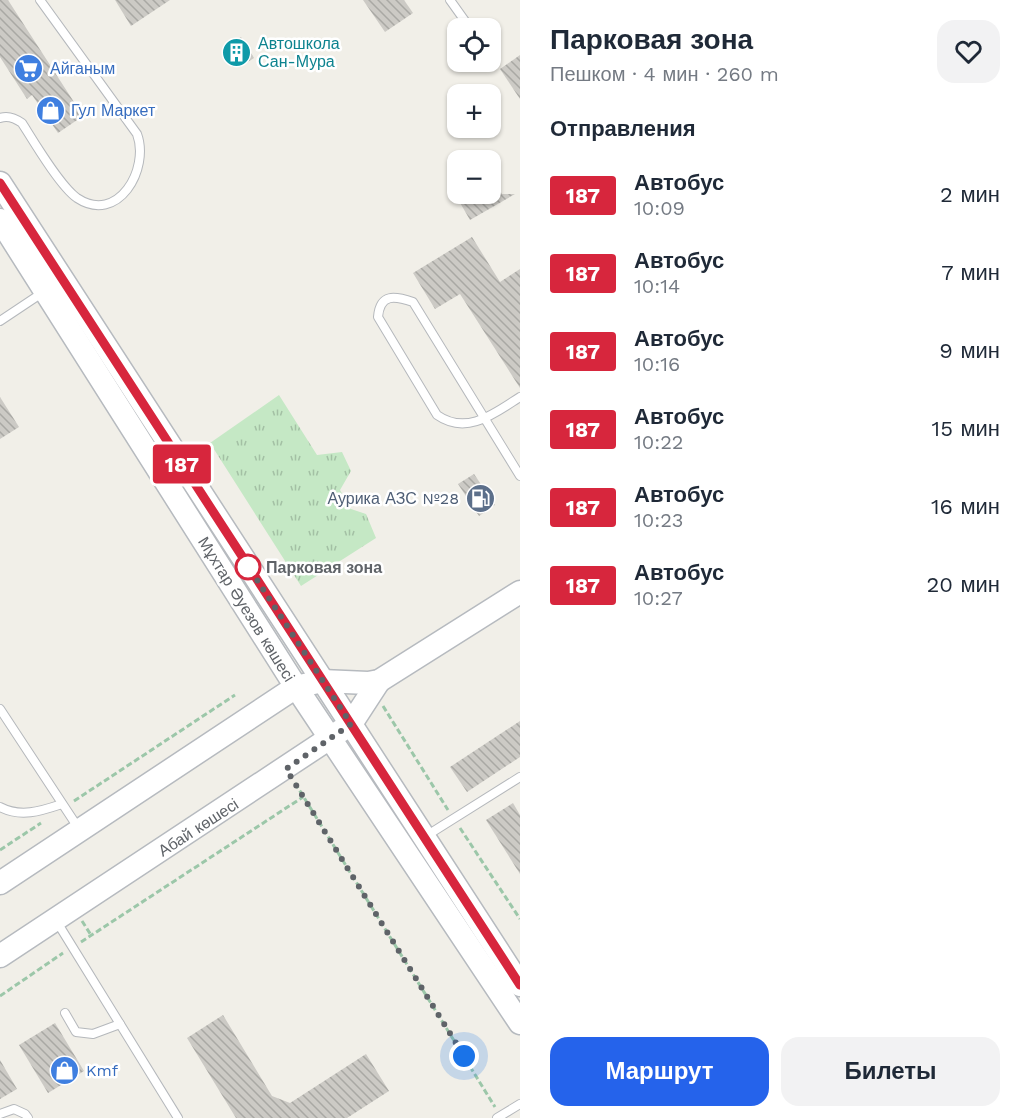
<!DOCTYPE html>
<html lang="ru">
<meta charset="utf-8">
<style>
:root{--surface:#fff;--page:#f2f2f3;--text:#1f2937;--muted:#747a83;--accent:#2563eb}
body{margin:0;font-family:"Work Sans",sans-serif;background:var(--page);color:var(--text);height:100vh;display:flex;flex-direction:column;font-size:22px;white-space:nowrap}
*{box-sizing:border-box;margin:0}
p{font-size:20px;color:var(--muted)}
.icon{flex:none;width:33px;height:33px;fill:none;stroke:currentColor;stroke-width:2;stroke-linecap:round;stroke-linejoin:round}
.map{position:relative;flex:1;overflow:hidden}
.panel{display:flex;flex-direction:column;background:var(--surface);width:510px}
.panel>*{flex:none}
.badge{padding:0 12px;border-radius:4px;font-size:21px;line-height:39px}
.fabs{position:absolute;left:447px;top:18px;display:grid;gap:12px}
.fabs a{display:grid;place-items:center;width:54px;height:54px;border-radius:12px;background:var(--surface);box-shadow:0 2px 4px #0004;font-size:30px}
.you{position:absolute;width:30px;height:30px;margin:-15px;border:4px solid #fff;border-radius:50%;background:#1a73e8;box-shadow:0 0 0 9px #1a73e833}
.map>.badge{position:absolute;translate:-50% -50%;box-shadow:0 0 0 3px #fff}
h2{padding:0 30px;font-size:22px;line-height:54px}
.round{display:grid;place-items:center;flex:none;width:63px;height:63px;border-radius:18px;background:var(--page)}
.headline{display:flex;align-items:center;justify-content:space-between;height:102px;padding:0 30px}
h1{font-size:28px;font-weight:700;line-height:45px}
.primary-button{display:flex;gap:12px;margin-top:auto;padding:12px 30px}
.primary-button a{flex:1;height:69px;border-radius:18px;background:var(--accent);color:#fff;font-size:24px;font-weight:700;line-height:69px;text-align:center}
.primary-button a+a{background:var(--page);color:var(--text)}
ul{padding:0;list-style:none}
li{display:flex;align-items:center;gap:18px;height:78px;padding:0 30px}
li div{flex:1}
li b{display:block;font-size:22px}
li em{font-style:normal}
li .badge{min-width:66px;font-weight:700;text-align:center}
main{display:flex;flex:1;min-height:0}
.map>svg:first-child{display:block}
</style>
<main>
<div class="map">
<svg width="520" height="1118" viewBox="0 0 520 1118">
<defs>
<pattern id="park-tufts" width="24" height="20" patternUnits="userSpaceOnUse" patternTransform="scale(1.5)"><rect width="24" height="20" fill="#c5e8c5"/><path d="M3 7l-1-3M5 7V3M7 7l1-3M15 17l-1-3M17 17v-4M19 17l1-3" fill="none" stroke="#a3c0a4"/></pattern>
<pattern id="building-back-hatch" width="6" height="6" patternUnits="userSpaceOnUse" patternTransform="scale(1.5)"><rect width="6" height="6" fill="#cccac5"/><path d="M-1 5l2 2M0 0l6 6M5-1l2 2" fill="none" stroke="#a9a8a4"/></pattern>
</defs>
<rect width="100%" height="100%" fill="#f1efe8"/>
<polygon fill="url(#park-tufts)" points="279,395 317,455 342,452 351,471 340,490 351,509 366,514 376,538 301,586 210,443"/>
<g fill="url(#building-back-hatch)">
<polygon points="0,0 8,0 83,116 58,133 32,95 27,99 0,57"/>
<polygon points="115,0 170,0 131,26"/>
<polygon points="363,0 404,0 413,13 385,32"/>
<polygon points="241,37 254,58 243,65 237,55 229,60 222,49"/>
<polygon points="520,55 520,99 500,69"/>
<polygon points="490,173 502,194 515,194 470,220 455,194 490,194"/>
<polygon points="472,237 500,282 520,269 520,388 460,294 435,309 413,273"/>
<polygon points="0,397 19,427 0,439"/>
<polygon points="474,474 495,505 479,516 458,484"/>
<polygon points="520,721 520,757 467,792 450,767"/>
<polygon points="513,803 520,815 520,874 486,820"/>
<polygon points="223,1015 272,1096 290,1103 366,1054 389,1091 347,1118 236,1118 187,1038"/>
<polygon points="55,1023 84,1071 48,1093 19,1045"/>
<polygon points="0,1060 17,1089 0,1099"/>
</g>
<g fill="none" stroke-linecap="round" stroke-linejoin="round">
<defs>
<g id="lane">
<polyline points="450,0 470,28"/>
<path d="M 0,118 C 8,115 15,118 22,123 C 34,142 60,186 77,198 C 118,225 150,169 137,134 L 40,0"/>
<polyline points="0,321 45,291"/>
<path d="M 520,397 C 495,413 467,436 437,415 L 378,317 C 380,293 395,296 413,302 L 520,476"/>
<polyline points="0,709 79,829"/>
<path d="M 0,807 C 21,818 41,811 62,804"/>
<polyline points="426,836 520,777"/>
<polyline points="57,922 178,1118"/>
<polyline points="65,1013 76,1032 93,1034 120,1024"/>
<polyline points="0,1114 14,1109 25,1114 28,1118"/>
<polyline points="497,1118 520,1104"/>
</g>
<g id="secondary">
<polyline points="0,183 520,985"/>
<polyline points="0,220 296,687 520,1023"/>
<polyline points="0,883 296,687 322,681 368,683 379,681 520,592"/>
<polyline points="0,956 351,724 379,681"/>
</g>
</defs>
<use href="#lane" stroke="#b5b8bc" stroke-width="10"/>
<use href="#secondary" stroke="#b6babf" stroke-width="25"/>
<g stroke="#9cc7a9" stroke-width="3" stroke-dasharray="6 3" stroke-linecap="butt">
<polyline points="383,706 448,810"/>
<polyline points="295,783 495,1107"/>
<polyline points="74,801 235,695"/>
<polyline points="460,828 520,919"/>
<polyline points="0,850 41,823"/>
<polyline points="82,921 91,935"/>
<polyline points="81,942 303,797"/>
<polyline points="0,996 63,953"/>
</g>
<use href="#lane" stroke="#fff" stroke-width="8"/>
<use href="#secondary" stroke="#fff" stroke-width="22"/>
</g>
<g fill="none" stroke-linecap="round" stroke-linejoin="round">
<defs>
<polyline id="line" points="0,183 520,985"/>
</defs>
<use href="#line" stroke="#fff" stroke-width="14"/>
<use href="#line" stroke="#d7263d" stroke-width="9"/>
<polyline stroke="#5f6368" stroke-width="6" stroke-dasharray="0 10.8" points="248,567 244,560 351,724 286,769 464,1056"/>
</g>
<defs>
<symbol id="building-disc" viewBox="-11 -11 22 22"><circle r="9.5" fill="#0f9aa8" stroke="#fff"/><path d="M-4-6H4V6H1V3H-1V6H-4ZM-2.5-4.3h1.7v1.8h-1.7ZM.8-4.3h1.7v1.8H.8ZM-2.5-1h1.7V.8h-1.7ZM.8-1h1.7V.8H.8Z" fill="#fff"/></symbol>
<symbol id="supermarket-disc" viewBox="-11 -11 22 22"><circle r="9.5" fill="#3f7fe0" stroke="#fff"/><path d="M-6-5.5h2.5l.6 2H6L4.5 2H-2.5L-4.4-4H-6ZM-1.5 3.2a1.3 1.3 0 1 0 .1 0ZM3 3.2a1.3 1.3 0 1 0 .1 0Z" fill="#fff"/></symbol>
<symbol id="shop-disc" viewBox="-11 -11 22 22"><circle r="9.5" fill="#3f7fe0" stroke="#fff"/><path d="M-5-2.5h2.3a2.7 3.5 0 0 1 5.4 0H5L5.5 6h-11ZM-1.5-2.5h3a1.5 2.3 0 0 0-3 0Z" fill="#fff"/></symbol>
<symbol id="fuel-disc" viewBox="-11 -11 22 22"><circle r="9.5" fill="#5c6f8a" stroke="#fff"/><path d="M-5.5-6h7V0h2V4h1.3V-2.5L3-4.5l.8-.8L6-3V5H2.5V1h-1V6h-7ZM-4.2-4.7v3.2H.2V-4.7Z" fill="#fff"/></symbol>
</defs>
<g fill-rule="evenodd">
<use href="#building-disc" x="220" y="36" width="33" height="33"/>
<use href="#supermarket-disc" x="12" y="52" width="33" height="33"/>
<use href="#shop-disc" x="34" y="94" width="33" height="33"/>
<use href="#fuel-disc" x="464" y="482" width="33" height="33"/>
<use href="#shop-disc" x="48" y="1054" width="33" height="33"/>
</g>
<circle fill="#fff" stroke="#d7263d" stroke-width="3" cx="248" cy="567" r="12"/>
<g text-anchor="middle" stroke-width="5" stroke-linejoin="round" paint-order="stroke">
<g font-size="16" fill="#0d838f" stroke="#fff" text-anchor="start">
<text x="258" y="49">Автошкола<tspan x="258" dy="18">Сан-Мура</tspan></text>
</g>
<g font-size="16" fill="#366cbe" stroke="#fff" text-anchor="start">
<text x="50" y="74">Айганым</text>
<text x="71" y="116">Гул Маркет</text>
<text x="86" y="1076">Kmf</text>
</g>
<g font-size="16" fill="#4e5e75" stroke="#fff" text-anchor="end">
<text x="459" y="504">Аурика АЗС №28</text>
</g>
<g font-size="16" font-weight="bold" fill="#5f6368" stroke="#fff" text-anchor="start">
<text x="266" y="573">Парковая зона</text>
</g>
<g font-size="16" fill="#5f6368" stroke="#fff">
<text transform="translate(247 609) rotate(58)" y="6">Мұхтар Әуезов көшесі</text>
<text transform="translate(198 827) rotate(-33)" y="6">Абай көшесі</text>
</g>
</g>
</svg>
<div class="fabs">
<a><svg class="icon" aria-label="locate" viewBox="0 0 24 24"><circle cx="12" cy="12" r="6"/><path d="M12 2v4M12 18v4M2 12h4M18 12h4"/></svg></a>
<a>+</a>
<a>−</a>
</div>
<div class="you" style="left:464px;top:1056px"></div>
<b class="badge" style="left:182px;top:464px;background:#d7263d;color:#fff">187</b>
</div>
<section class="panel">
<div class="headline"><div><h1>Парковая зона</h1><p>Пешком · 4 мин · 260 m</p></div><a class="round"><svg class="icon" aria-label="heart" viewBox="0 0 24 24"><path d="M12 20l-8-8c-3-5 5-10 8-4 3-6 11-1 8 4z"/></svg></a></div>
<h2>Отправления</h2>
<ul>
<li><span class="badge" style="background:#d7263d;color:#fff">187</span><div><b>Автобус</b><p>10:09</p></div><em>2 мин</em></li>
<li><span class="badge" style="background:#d7263d;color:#fff">187</span><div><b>Автобус</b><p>10:14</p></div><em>7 мин</em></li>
<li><span class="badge" style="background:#d7263d;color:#fff">187</span><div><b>Автобус</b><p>10:16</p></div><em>9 мин</em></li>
<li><span class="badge" style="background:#d7263d;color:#fff">187</span><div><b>Автобус</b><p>10:22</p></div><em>15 мин</em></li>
<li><span class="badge" style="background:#d7263d;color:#fff">187</span><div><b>Автобус</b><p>10:23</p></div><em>16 мин</em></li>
<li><span class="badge" style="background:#d7263d;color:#fff">187</span><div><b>Автобус</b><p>10:27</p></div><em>20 мин</em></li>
</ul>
<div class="primary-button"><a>Маршрут</a><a>Билеты</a></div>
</section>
</main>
